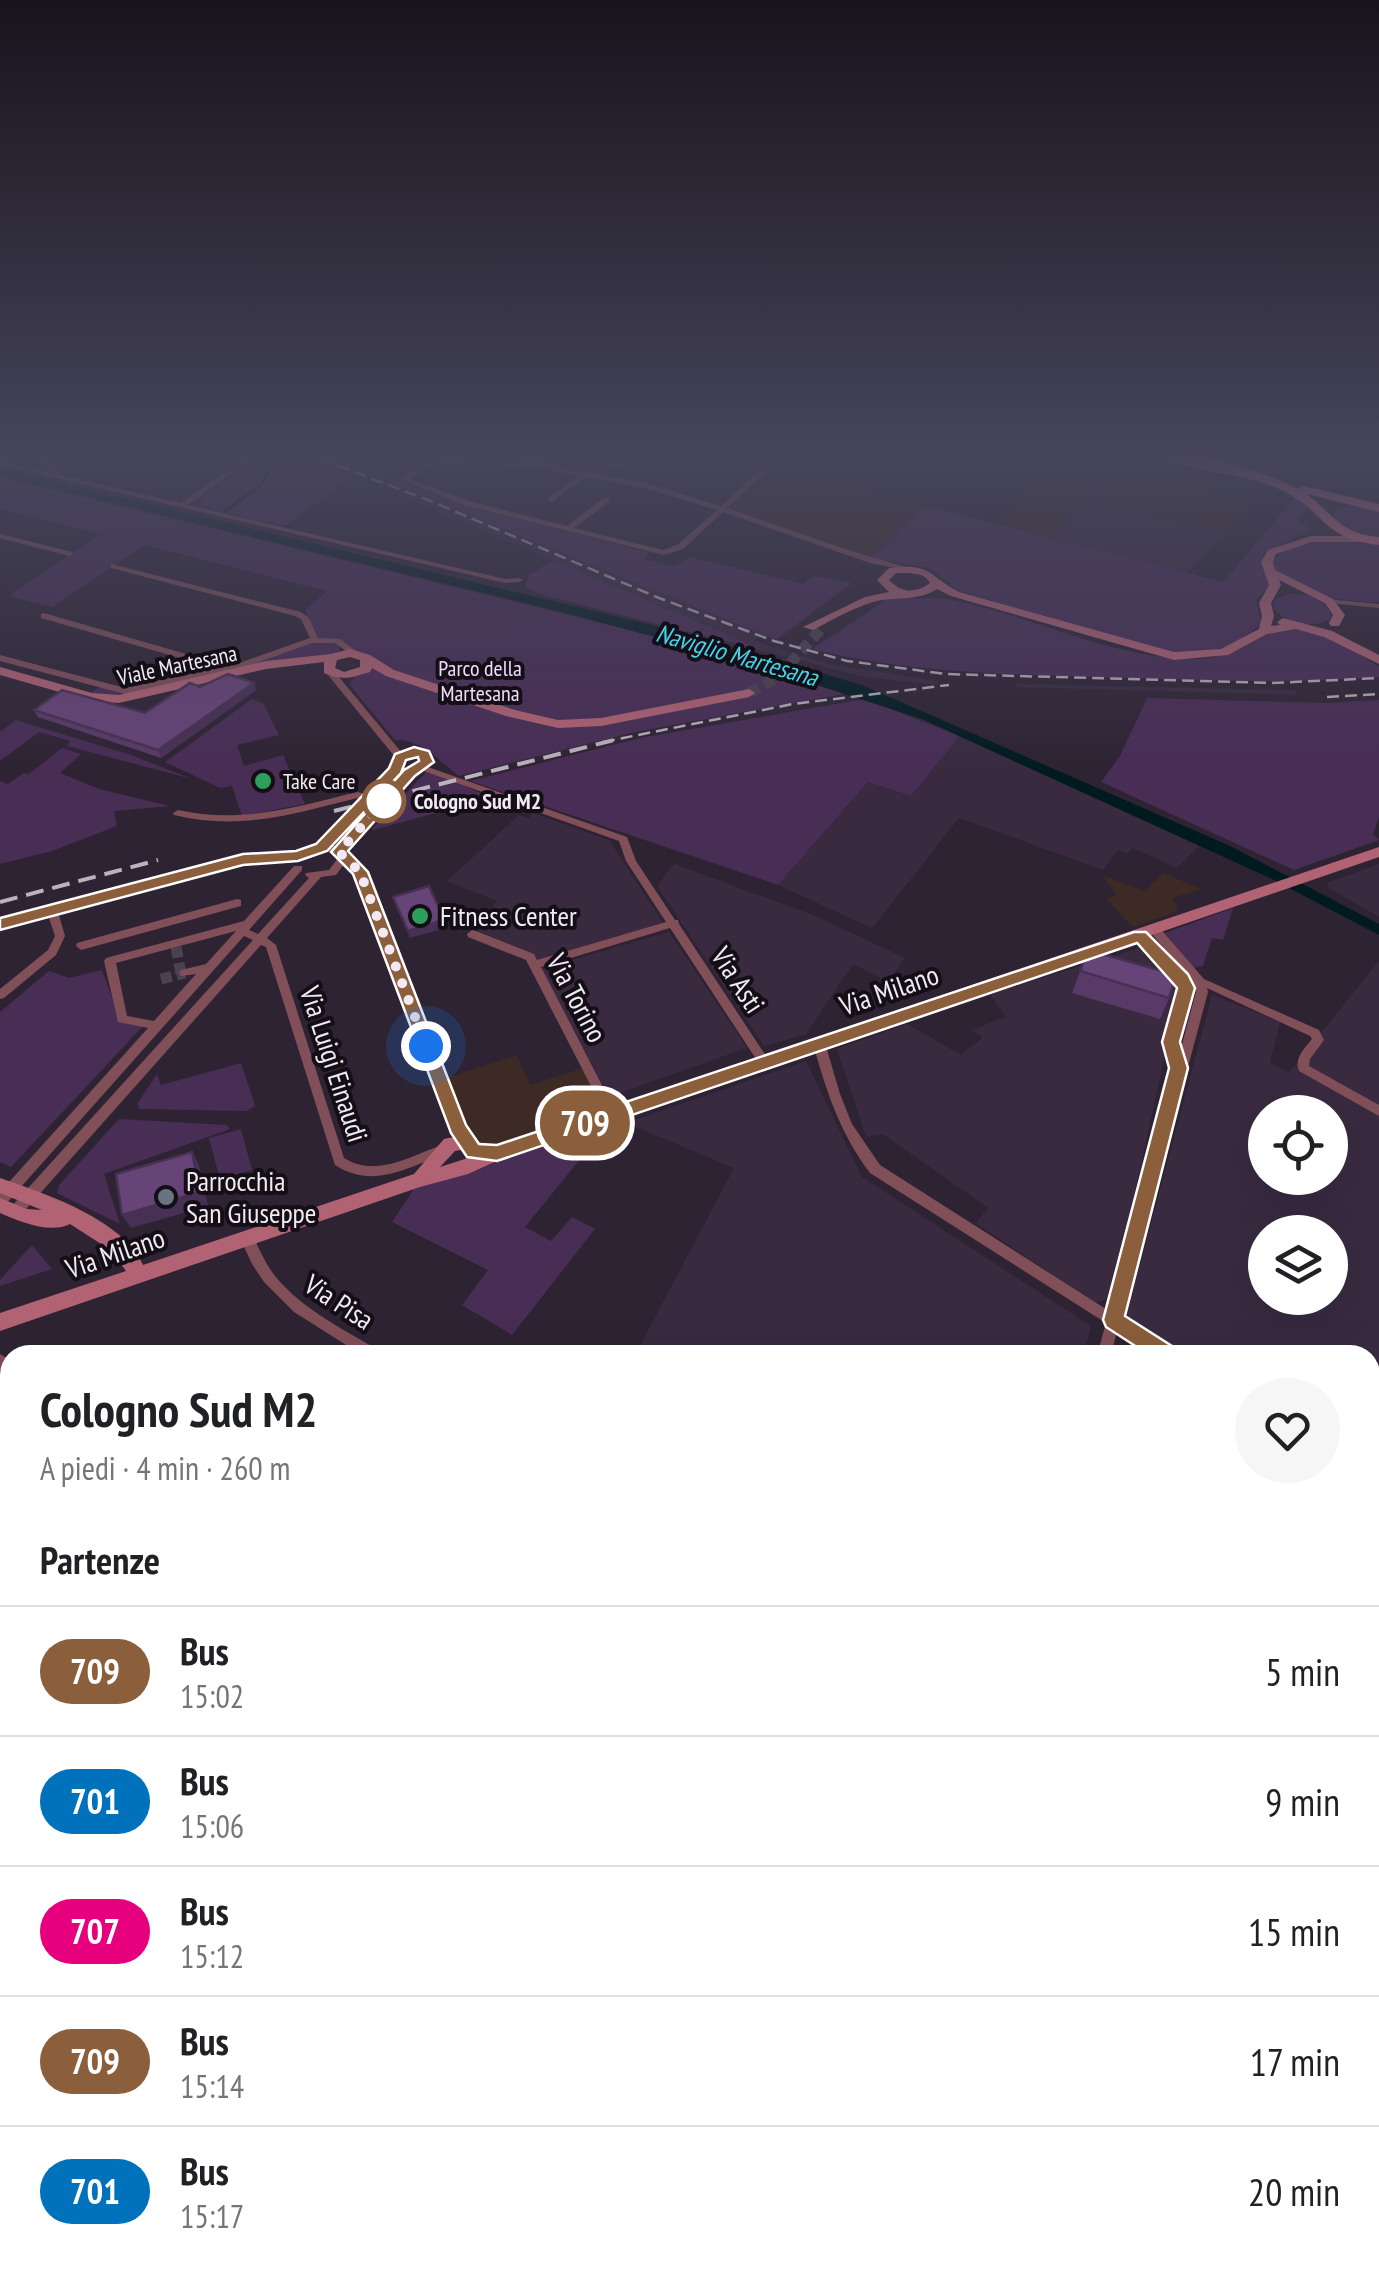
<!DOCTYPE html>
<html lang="it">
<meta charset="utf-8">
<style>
:root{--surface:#fff;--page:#f6f6f6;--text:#202124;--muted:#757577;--line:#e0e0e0}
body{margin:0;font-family:"PT Sans Narrow",sans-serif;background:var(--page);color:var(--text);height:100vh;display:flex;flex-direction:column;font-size:38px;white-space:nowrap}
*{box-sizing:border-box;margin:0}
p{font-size:32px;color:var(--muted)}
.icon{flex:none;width:55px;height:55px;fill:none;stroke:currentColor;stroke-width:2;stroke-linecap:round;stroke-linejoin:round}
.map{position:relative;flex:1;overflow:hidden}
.side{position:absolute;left:0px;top:1345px;width:1380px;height:932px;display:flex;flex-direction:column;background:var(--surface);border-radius:30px 30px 0 0;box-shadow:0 10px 40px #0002}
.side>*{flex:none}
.badge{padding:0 20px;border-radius:32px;font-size:35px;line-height:65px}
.buttons{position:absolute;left:1248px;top:1095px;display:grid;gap:20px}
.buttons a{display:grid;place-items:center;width:100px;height:100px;border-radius:50%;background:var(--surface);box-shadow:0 10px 40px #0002;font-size:50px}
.you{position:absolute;width:50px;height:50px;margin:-25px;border:8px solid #fff;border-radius:50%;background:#1a73e8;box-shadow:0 0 0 15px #1a73e833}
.map>.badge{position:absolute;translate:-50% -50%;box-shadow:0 0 0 5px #fff}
h2{padding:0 40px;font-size:38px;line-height:90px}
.round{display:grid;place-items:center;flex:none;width:105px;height:105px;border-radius:52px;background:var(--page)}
.headline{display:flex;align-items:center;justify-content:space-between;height:170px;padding:0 40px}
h1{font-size:48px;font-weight:600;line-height:75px}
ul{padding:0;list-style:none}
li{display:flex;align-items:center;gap:30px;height:130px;padding:0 40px;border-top:2px solid var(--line)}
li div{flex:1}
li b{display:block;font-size:38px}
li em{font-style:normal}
li .badge{min-width:110px;font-weight:700;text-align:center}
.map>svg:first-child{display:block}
</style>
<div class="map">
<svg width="1379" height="2277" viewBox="0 0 1379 2277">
<rect width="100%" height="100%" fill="#2e2333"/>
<g fill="#3d2a24">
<polygon points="1060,453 1119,453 1052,538 999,523"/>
<polygon points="1127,453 1146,453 1220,471 1205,492 1249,504 1241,518 1226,531 1092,499"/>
<polygon points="774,462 927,506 868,559 722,511"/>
<polygon points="1164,873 1201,889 1173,898 1178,911 1133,927 1106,899 1117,895 1102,875 1144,891"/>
<polygon points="517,1055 530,1085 583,1068 609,1114 497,1152 479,1148 458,1127 441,1080"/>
<polygon points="540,2268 1225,2268 1221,2277 538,2277"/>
</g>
<g fill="#392a40" fill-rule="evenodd">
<polygon points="290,453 434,453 392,483 761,634 755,640 769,646 829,664 937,681 937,685 860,676 768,652 421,504"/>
<polygon points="1119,453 1127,453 1093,499 1226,531 1187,573 1052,538"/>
<polygon points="1016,684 1295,690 1297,695 1017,687"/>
<polygon points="960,736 1199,846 1177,868 1133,848 1127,853 1118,850 1103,870 959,818 872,928 778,885 868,782 911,796"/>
<polygon points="533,813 609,840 663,923 537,962 533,956 475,929 497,901 447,881 519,815 529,818"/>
<polygon points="674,864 813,915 905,958 888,982 853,964 806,1034 764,1046 657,886"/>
<polygon points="1379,864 1379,917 1329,888 1327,883"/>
<polygon points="669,932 747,1048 613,1095 607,1092 541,969"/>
<polygon points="1139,948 1176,984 1179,991 1112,1297 1095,1303 976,1223 988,1208 883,1134 866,1137 837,1049 907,1024 961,1055 983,1037 971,1030 1006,1017 990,994"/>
<path d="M 1379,961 L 1379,1446 L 1370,1465 L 1370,1355 L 1186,1355 L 1126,1318 L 1212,995 L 1280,1022 L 1270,1063 L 1289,1073 ZM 1265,1112 L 1330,1112 L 1330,1178 L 1265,1178 ZM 1265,1232 L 1330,1232 L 1330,1298 L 1265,1298 Z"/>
<polygon points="806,1061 862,1177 1091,1326 1083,1355 635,1355 734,1168 626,1123"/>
<polygon points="0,1374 10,1382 10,1581 0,1578"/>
<polygon points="1370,1503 1379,1509 1379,1874 1373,1887"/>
<polygon points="0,1790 10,1793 10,2133 0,2129"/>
<polygon points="0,2150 10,2154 10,2268 153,2268 149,2277 0,2277"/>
<polygon points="348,2268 540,2268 538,2277 372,2277"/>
</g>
<g fill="#482d55">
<polygon points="269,453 290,453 352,477 285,526 200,506 204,502 200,498 246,466 263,462"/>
<polygon points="535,453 595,453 655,476 643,482 648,476 613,467 606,473 538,463 532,459"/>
<path d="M 0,477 L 688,644 L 850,693 L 635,732 L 459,776 C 440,762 421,738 395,740 L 349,684 L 369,660 L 340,646 L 337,656 L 282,662 L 136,697 L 90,694 L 99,687 L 119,691 L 245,664 L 315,640 L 305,610 L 327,591 L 145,545 L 52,607 L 9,596 L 100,534 L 0,509 Z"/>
<polygon points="398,479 462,505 649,553 644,559 673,567 690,557 803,584 814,576 852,583 776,640 391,483"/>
<polygon points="1295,498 1307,507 1299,521 1311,530 1264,553 1262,564 1270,586 1256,600 1262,624 1233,645 1216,650 1173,652 1139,646 957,590 930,568 870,558 927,506 1223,582"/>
<polygon points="1346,506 1379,510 1379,539 1350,534 1329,517"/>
<path d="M 1348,541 L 1379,545 L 1379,602 C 1344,602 1299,597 1274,569 L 1273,560 C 1290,540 1323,540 1348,541 Z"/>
<polygon points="553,560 768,652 536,593 525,586 529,575"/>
<path d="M 1304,594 L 1325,602 L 1332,618 C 1313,630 1287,624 1273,608 L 1274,600 L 1289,594 Z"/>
<path d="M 889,598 C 912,600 935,596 958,601 C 1036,618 1113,659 1195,659 C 1223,659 1242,648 1266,635 C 1303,616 1347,648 1379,666 L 1379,677 C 1287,684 1194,680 1102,677 C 1003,674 908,673 812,649 Z"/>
<polygon points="1147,698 1327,703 1379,700 1379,817 1373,834 1379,840 1294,870 1101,782 1120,756"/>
<polygon points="252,699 264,704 279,735 237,745 244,766 283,755 305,804 242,816 232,786 220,788 165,762"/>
<polygon points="865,699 960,736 911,796 868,782 778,885 470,781 640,738"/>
<polygon points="16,720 131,755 192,779 67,746 70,741 39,732 0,761 0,732"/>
<polygon points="62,748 81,754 60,773 99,789 170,806 114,811 117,826 52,851 0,864 0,781 8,784 23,773 29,774"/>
<polygon points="429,769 491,798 373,830 372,829"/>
<polygon points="1233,908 1223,940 1212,938 1203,966 1193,968 1165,933"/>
<polygon points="102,970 119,1016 144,1025 11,1167 0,1162 0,1012 49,971 69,978"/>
<polygon points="241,1063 255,1106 247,1111 140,1109 137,1104 157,1074 161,1085"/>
<polygon points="119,1119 227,1125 230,1129 104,1174 120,1224 57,1193 59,1185"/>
<polygon points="241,1129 252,1170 220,1180 209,1138"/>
<polygon points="587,1131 594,1142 525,1227 551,1241 572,1217 595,1229 512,1335 462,1305 488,1270 392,1222 414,1189"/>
<polygon points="32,1245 52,1269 0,1286 0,1280"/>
</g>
<polygon fill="#001b20" points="0,468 686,633 862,685 1230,846 1379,924 1379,935 1272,879 922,719 798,679 800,676 550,609 0,476"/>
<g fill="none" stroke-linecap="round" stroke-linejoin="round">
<polyline stroke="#001b20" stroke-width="2.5" points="225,511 261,485 272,465 286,453"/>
<g stroke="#4b4150" stroke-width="11" stroke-dasharray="11 5" stroke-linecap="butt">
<polyline points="176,947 181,974"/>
<polyline points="161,979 185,973"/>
</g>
<polyline stroke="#4b4150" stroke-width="11" stroke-dasharray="11 6" stroke-linecap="butt" points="749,693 779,676 820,630"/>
<g fill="#814f58" fill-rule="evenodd">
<polygon points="51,453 59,453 49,462 61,471 60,475 181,503 252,453 260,453 188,505 505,579 519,578 523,580 519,582 505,583 0,465 0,461 54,473 40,462"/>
<path d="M 524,453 L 532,453 L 531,460 L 582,472 L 590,470 L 590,473 L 650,484 L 721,506 L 779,453 L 786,453 L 727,508 L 848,550 L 909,568 L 905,570 L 870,563 L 723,512 L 683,549 L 664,555 L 463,505 L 400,479 L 433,459 L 524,462 ZM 434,463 L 533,466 L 578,476 L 549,498 L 548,500 L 552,502 L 585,477 L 645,488 L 717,510 L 677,545 L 663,550 L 574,528 L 609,502 L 609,498 L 603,498 L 567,526 L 469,501 L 410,479 Z"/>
<polygon points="0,534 72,552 73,554 69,556 0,538"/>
<polygon points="111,564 301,612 309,618 318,638 340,639 360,654 353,656 335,643 312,643 248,666 125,694 0,661 0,655 125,688 205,670 194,662 41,618 41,614 44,613 200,658 214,668 242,662 310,638 301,619 295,616 111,568"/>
<polygon points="1326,599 1379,604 1379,608 1329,603 1326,603"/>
<path d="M 331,670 L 334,671 L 402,753 L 413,749 L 418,752 L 404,759 L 398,772 L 329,845 L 338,847 L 424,756 L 427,755 L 432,758 L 425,766 L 627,837 L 636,861 L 675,920 L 678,920 L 679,924 L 768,1059 L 770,1062 L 768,1065 L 760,1065 L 670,928 L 541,967 L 617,1114 L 615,1117 L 607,1117 L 526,960 L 468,937 L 467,934 L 472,930 L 476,931 L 534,954 L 537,960 L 666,922 L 626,861 L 619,841 L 421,770 L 344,853 L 365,872 L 473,1144 L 471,1148 L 463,1148 L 461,1144 L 355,874 L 344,864 L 336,875 L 321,877 L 267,938 L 276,945 L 344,1158 C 376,1178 411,1156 442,1145 L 446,1146 L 448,1150 L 446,1154 C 407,1167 374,1190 335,1165 L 266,947 L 261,945 L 20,1216 L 15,1217 L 10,1216 L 8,1212 L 10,1208 L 253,940 L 244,936 L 5,1205 L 0,1206 L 0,1192 L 148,1028 L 118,1022 L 104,961 L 106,958 L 244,921 L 294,866 L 302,866 L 302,870 L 249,930 L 258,934 L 309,878 L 305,875 L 306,873 L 329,870 L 338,858 L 331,852 L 316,851 L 289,860 L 243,862 L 58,912 L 65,936 L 56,955 L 4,998 L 0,999 L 0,989 L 48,950 L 55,936 L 48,915 L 0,928 L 0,920 L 243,856 L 288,854 L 318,845 L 362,799 L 357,798 C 293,814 241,831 174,815 L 173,813 L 178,810 C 240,824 297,807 357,792 L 367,794 L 391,769 L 395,757 L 328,675 L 327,673 ZM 236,931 L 206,964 L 181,970 L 179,973 L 181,976 L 196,974 L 154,1021 L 127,1016 L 116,963 Z"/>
<polygon points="237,899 241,900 241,906 81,950 76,946 77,943"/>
<path d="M 1155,926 L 1159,927 L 1204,979 L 1319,1030 L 1324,1040 L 1310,1059 L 1309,1066 L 1379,1105 L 1379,1116 L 1299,1071 C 1294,1058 1304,1049 1312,1039 L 1310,1036 L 1207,988 L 1208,992 L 1121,1318 L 1172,1351 L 1174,1355 L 1155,1355 L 1117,1331 L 1111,1355 L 1097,1355 L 1106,1323 L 870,1173 C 840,1133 826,1091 813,1043 L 819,1039 L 825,1043 L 840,1094 L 852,1124 L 880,1165 L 1109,1311 L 1175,1071 L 1165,1041 L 1178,983 L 1136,939 L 1135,936 L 1136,933 L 1144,933 L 1187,978 L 1190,978 L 1151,933 L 1150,930 ZM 1189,986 L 1195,987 L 1196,992 L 1180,1052 L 1177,1041 Z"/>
<path d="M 247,1232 L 252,1234 C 259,1249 265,1263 275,1276 C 303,1310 343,1329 380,1351 L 382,1355 L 362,1355 L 294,1312 L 264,1282 L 252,1264 L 240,1238 L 242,1234 Z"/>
<polygon points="0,1354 10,1360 10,1375 0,1369"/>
<polygon points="1370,1477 1379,1481 1379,1497 1370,1493"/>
<polygon points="0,1762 10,1765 10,1783 0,1780"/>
<polygon points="1370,1889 1379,1893 1379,1914 1370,1910"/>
<polygon points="0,2131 10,2135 10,2155 0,2151"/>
<polygon points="148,2268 170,2268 166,2277 144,2277"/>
<polygon points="312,2268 350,2268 355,2269 358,2277 319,2277 315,2276"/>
</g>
<g fill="#b26373" fill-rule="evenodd">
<path d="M 1311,536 L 1358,536 L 1363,539 L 1358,542 L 1312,542 L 1276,554 L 1273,562 L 1275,570 L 1333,599 L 1345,615 L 1339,626 L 1331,626 L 1329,623 L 1333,615 L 1325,603 L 1279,580 L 1281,585 L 1271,603 L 1274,616 L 1271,626 L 1280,625 L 1277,622 L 1283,618 L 1332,631 L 1379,655 L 1379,664 L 1324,637 L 1296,629 L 1267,634 L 1228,655 L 1174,660 L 951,596 L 937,589 C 917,602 895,596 873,602 C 853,608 832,620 813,630 L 803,627 L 865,597 L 889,592 L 877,580 L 889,568 C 932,563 927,575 959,592 L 1174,652 L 1221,649 L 1259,629 L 1262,616 L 1259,603 L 1269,585 L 1261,562 L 1268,550 ZM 896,573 C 908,574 924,571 930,583 C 916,594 901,593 889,580 Z"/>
<path d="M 350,649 L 370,655 L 394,670 L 515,710 L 558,720 L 601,718 L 749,689 L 755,693 L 749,697 L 601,726 L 558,728 L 506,716 L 386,676 L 372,668 L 370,672 C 349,678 345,681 324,673 L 324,662 L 266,669 L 119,703 L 91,701 L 0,675 L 0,667 L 92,693 L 119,695 L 266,661 L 331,654 ZM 350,657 L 360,660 L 360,667 L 344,672 L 335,668 L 337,660 Z"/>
<path d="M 1379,847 L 1379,857 L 503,1158 L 468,1174 L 420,1187 L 0,1331 L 0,1313 L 126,1271 L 112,1251 L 70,1224 C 50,1234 20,1222 0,1213 L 0,1198 L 27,1209 L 42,1210 L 0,1193 L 0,1178 C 44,1193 124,1220 143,1265 L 414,1174 L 444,1139 C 463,1134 477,1143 496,1146 ZM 460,1150 L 471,1157 L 440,1167 L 455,1151 Z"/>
<polygon points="1379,2038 1379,2085 1370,2089 1370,2042"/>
<polygon points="1379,2119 1379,2168 1370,2171 1370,2123"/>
<polygon points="1274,2268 1311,2268 1315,2277 1278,2277"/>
<polygon points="1326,2268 1358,2268 1354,2277 1322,2277"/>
</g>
<path fill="#d87287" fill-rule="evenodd" d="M 1151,453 C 1198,453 1257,467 1298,489 L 1304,486 L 1379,504 L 1379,512 L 1307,494 C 1335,516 1341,534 1379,537 L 1379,545 C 1320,539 1325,509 1279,489 C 1240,472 1184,471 1151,453 Z"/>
<g stroke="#bab2bd" stroke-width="2.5" stroke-dasharray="12 6" stroke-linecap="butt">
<polyline points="304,453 428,500 659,598 774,641 847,661 946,674 1272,683 1379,678"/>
<polyline points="1327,697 1379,694"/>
<polyline points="603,742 793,704 949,685"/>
</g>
<g stroke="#bab2bd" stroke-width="4" stroke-dasharray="18 9" stroke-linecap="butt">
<polyline points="334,811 614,740"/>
<polyline points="0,902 158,860"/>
</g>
</g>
<g fill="#593a67">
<polygon points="254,683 256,690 161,758 38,717 34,710 145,713"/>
<polygon points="1088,950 1169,998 1160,1019 1072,993"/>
</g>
<g fill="#483054">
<polygon points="254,683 256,690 161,758 158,750"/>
<polygon points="444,920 446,928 409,938 408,931"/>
<polygon points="192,1152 199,1165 208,1206 131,1228 122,1215"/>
</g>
<g fill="#674478" stroke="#483054" stroke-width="2.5">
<polygon points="228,674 254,683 158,750 34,710 62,690 145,713 190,683 200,687"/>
<polygon points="429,886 444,920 408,931 393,897"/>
<polygon points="1088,950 1176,975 1169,998 1080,971"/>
<polygon points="192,1152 200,1192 122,1215 116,1174"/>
<polygon points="566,2268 693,2268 691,2277 564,2277"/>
</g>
<linearGradient id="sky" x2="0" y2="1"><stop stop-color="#19131c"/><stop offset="0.59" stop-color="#46455b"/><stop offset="1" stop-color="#46455b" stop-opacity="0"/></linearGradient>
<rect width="1379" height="772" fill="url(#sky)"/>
<polygon fill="#8b5e3c" stroke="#fff" stroke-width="2.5" points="414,747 429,751 434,762 415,776 348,851 368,872 466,1125 479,1144 497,1145 1134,932 1146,932 1188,974 1195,988 1180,1042 1188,1068 1125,1316 1175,1348 1179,1355 1175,1362 1160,1362 1106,1327 1103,1320 1169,1068 1162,1042 1177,988 1137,943 497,1161 467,1157 451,1133 353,874 331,852 404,770 419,761 418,757 406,760 401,773 327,851 298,861 243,865 0,930 0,918 243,854 296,851 316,844 389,768 395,754"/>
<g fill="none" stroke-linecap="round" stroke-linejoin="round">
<polyline stroke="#f1eaf4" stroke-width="10" stroke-dasharray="0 18" points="384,801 339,852 360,872 426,1046"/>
</g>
<g fill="#2e9e5b" stroke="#140f16" stroke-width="4">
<circle cx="263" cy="781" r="10"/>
<circle cx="420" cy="916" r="10"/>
</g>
<circle fill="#fff" stroke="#8b5e3c" stroke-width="5" cx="384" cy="801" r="20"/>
<circle fill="#6b7280" stroke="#140f16" stroke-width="4" cx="166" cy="1197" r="10"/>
<g text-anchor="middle" stroke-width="8" stroke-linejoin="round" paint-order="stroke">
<g font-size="22" fill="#f1eaf4" stroke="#140f16">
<text transform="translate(177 665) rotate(-12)" y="8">Viale Martesana</text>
</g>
<g font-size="22" fill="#f0dbfb" stroke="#140f16">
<text x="480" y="676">Parco della<tspan x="480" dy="25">Martesana</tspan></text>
</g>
<g font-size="22" fill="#f1eaf4" stroke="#140f16" text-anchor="start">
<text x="283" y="789">Take Care</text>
</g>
<g font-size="22" font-weight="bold" fill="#f1eaf4" stroke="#140f16" text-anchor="start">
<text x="414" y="809">Cologno Sud M2</text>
</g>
<g font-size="25" font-style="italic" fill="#43d4e9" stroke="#140f16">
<text transform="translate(737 655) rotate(16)" y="9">Naviglio Martesana</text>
</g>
<g font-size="28" fill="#f1eaf4" stroke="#140f16" text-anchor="start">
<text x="440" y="926">Fitness Center</text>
<text x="186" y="1191">Parrocchia<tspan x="186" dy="32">San Giuseppe</tspan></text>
</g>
<g font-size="28" fill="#f1eaf4" stroke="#140f16">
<text transform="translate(738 980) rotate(57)" y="10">Via Asti</text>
<text transform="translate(889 990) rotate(-19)" y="10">Via Milano</text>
<text transform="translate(577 998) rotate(62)" y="10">Via Torino</text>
<text transform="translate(334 1064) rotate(72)" y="10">Via Luigi Einaudi</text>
<text transform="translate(115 1253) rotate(-19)" y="10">Via Milano</text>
<text transform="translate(339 1302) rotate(33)" y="10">Via Pisa</text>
</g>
</g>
</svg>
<div class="buttons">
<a><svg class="icon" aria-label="locate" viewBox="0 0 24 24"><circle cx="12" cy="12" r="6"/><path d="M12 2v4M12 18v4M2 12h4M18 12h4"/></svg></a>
<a><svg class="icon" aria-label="layers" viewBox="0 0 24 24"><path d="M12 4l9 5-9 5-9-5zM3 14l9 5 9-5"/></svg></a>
</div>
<div class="you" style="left:426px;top:1046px"></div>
<b class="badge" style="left:585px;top:1123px;background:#8b5e3c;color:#fff">709</b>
<section class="side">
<div class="headline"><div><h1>Cologno Sud M2</h1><p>A piedi · 4 min · 260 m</p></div><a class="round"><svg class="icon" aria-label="heart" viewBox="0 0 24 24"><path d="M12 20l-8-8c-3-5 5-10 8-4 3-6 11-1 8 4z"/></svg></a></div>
<h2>Partenze</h2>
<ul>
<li><span class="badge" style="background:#8b5e3c;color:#fff">709</span><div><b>Bus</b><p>15:02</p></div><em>5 min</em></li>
<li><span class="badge" style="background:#0072bc;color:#fff">701</span><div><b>Bus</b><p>15:06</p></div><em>9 min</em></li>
<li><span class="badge" style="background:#e6007e;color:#fff">707</span><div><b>Bus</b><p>15:12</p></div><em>15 min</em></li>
<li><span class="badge" style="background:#8b5e3c;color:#fff">709</span><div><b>Bus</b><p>15:14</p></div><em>17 min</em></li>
<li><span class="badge" style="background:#0072bc;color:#fff">701</span><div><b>Bus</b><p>15:17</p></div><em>20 min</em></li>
</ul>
</section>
</div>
